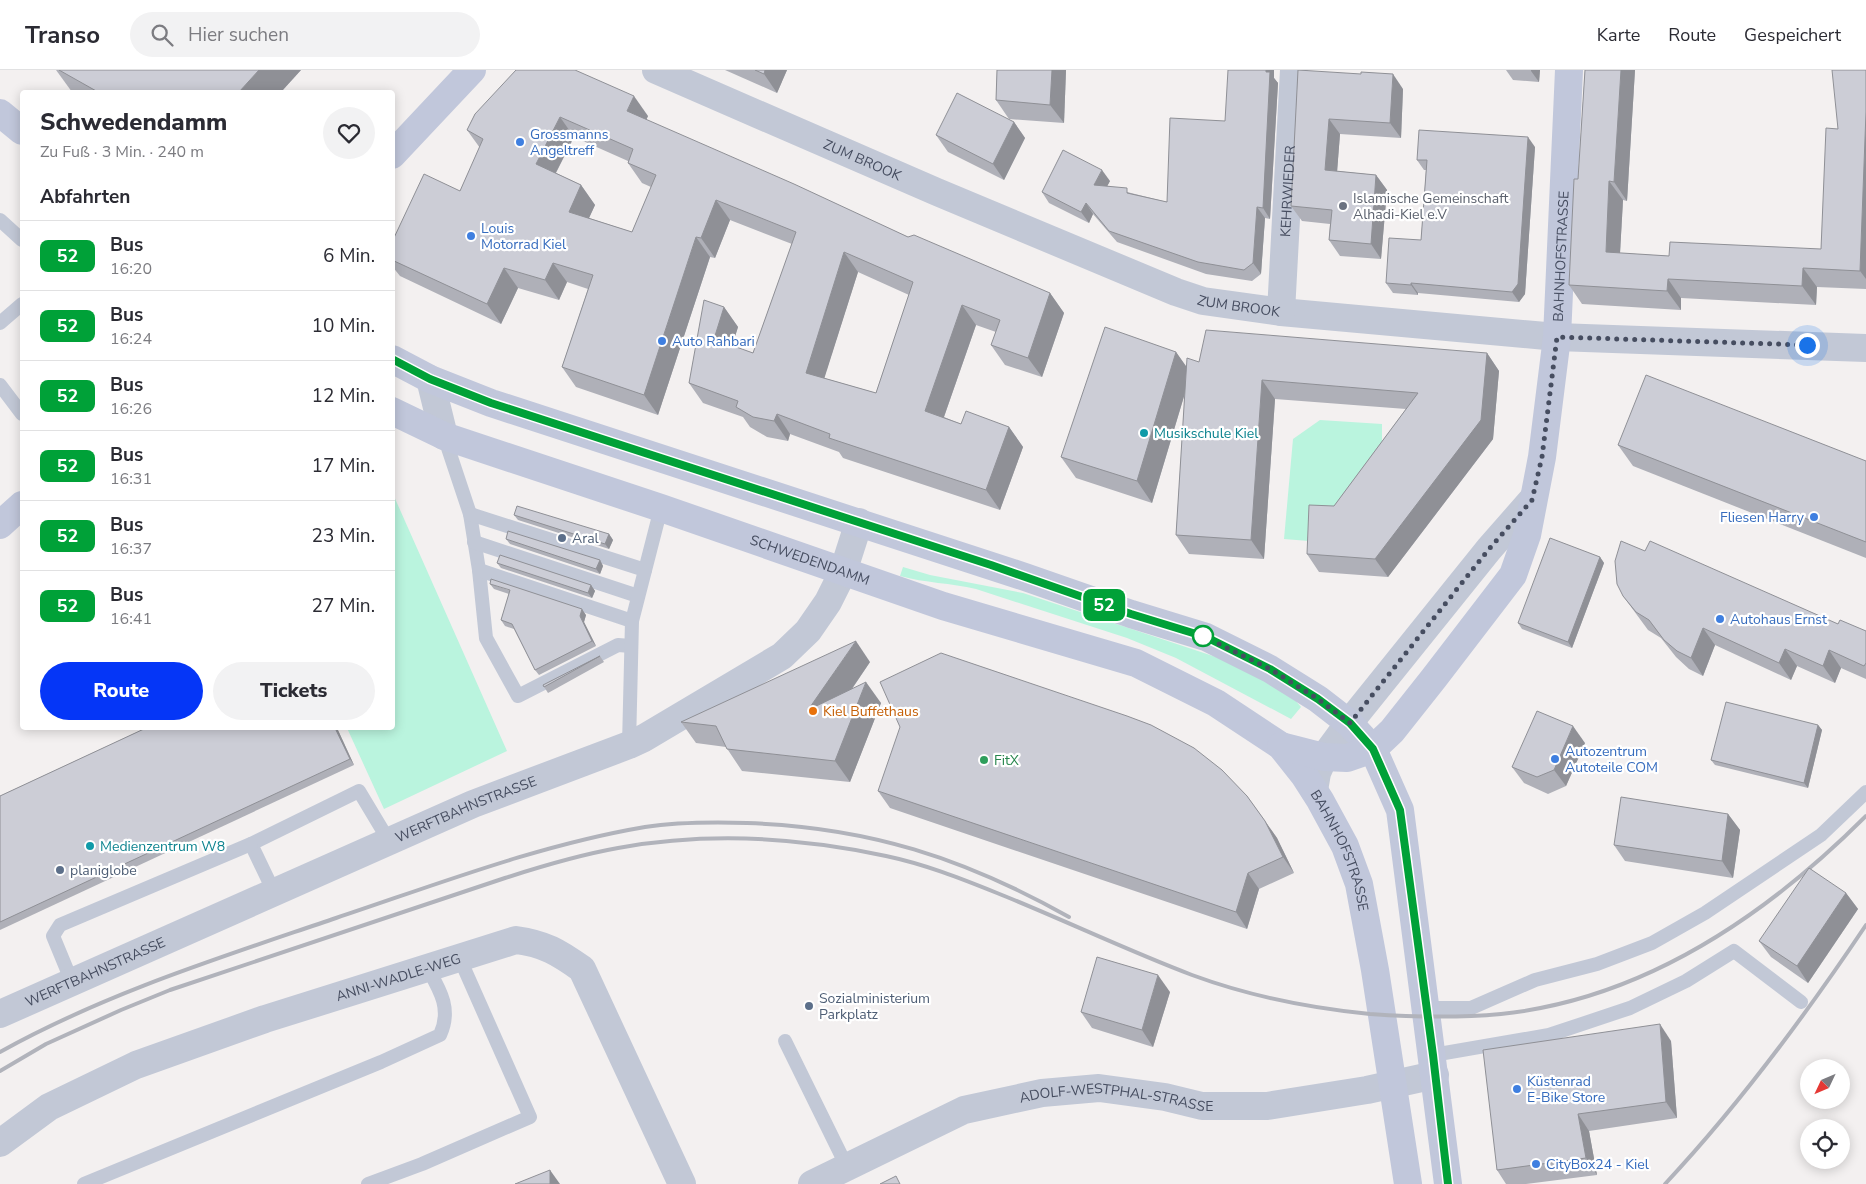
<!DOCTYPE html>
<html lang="de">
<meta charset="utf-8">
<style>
:root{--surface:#fff;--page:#f2f2f3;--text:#2b2b33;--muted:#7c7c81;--line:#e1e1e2;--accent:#0536f7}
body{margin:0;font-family:"Nunito Sans",sans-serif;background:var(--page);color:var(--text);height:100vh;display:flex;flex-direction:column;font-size:19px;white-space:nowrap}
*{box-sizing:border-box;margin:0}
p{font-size:16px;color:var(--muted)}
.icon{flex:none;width:28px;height:28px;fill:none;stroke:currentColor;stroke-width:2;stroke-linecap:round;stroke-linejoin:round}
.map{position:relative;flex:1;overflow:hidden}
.panel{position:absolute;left:20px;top:20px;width:375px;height:640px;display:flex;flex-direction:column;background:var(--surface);border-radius:5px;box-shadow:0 2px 12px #0003}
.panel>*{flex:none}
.badge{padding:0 10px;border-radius:8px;font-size:18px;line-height:32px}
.needle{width:32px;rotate:226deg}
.buttons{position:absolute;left:1800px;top:989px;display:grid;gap:10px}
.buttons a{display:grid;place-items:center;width:50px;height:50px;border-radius:50%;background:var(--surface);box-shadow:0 2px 12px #0003;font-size:25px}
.you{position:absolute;width:25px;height:25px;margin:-12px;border:4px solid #fff;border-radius:50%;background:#1a73e8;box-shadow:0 0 0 8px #1a73e833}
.map>.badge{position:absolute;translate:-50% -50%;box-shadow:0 0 0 2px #fff}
h2{padding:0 20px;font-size:19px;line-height:45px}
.round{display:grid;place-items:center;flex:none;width:52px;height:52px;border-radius:26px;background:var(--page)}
.summary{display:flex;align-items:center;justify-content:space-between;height:85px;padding:0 20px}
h1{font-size:24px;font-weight:800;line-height:38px}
.button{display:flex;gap:10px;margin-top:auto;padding:10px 20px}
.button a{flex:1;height:58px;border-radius:30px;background:var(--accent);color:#fff;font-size:20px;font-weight:800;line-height:58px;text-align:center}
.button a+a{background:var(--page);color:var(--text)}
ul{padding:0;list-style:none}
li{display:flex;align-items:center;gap:15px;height:70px;padding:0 20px;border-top:1px solid var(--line)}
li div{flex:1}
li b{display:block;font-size:19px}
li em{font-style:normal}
li .badge{min-width:55px;font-weight:700;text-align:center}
header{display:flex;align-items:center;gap:30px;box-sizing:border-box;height:70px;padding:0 25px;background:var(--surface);border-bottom:1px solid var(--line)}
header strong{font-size:24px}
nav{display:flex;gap:28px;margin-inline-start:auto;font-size:18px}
.search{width:350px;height:45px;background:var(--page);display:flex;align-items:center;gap:12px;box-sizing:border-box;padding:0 18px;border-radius:28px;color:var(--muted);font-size:19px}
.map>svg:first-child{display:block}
</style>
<header>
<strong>Transo</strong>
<div class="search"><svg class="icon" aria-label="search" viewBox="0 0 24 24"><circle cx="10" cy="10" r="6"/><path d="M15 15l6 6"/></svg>Hier suchen</div>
<nav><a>Karte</a><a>Route</a><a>Gespeichert</a></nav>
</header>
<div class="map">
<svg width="1866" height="1114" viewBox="0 0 1866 1114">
<rect width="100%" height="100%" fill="#f3f0f0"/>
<g fill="#baf4de">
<polygon points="1320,350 1382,354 1382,387 1321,472 1284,469 1293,369"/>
<polygon points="393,424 507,681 384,739 347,658 392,658"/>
<path d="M 903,497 L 930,505 L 1023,523 L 1216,587 L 1247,600 L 1296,631 L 1301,637 L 1291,649 L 1176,588 L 1127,568 L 976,519 C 951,513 925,513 900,506 Z"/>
</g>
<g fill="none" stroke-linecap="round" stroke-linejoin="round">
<g stroke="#c2c8d6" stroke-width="14">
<polyline points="0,150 22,170"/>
<polyline points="0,253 22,234"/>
<polyline points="0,315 22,344"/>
<polyline points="444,366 470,444 479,500 486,568 518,626 618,575 631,576"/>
<polyline points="470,444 645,500"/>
<polyline points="474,472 638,526"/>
<polyline points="479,500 632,551"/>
<polyline points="629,675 632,551 661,438"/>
<polyline points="274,822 251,774 359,721 389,771"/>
<polyline points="72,912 53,866 60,855 251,774"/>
<polyline points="1427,938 1471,938 1535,910 1597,894 1652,873 1705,843 1821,765 1866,722"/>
<polyline points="785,971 847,1097"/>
<polyline points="1433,985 1549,965 1630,938 1686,911 1734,881 1801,932"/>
<path d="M 84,1114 L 381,992 L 440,965 C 452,939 440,920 427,897"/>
<polyline points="368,1114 422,1094 530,1047 460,889"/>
</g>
<g stroke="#c2c8d6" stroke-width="28">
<path id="s1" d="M 656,0 L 937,122 L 1176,222 L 1203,231 L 1281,242 L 1557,267 L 1866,278"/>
<path id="s2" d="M 1281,242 L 1294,0"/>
<polyline points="430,309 444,366"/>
<polyline points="1314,720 1317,703 1324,687 1349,653 1489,479 1532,430"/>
<path id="s3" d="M 0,944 L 473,734 L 629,675 L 644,668 L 782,586 L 808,561 L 828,532 L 843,502 L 859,452"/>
<path id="s4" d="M 0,1073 L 49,1037 L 136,995 L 265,949 L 516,870 C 545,874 558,882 582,899 L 682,1114"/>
<path id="s5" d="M 812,1114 L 964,1040 L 1042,1023 L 1099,1018 L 1165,1027 L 1202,1036 L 1267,1036 L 1367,1020 L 1435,1005"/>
</g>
<g stroke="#c1c7db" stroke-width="28">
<polyline points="0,43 22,61"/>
<polyline points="392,85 472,0"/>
<polyline points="392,289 430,309 491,333 1025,507 1131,544 1206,567 1270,599 1318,629 1349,653 1373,679 1400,740 1448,1114"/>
<path id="s6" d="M 392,341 L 444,366 L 661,438 L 943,536 L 1136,593 L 1216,633 L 1281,676 L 1304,705 L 1320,730 L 1345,776 L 1359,814 L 1375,900 L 1408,1114"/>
<polyline points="0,455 22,435"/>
<path id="s7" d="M 1281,676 L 1324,687 L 1347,688 L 1373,679 L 1392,661 L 1434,608 L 1513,505 L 1527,465 L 1542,387 L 1557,267 L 1569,0"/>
</g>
<g stroke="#b1b3bb" stroke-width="4">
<path d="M 0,982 C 106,923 222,887 336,848 C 438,814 539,775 645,757 C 678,752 713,752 747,753 C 868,757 964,788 1069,847"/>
<path d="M 0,1001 L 46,974 L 121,940 L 170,920 L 505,808 C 542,796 579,785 618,778 C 707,762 798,767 886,786 C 924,794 960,808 997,823 C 1062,849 1126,880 1192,905 C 1249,926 1309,938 1370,944 C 1413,947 1457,948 1501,944 C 1644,929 1767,845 1866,746"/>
<path d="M 1665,1114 C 1740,1034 1805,946 1866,855"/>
</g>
</g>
<g fill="#afb0b8" fill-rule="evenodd">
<polygon points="56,0 301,0 281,22 72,22"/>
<polygon points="725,0 787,0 777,23"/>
<polygon points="997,0 1066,0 1064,53 1009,49 996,30"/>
<polygon points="1298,0 1403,19 1401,68 1340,64 1337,101 1376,105 1387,120 1381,189 1340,186 1329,170 1330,154 1302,151 1291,136"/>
<polygon points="1506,0 1540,0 1539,12 1513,10"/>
<polygon points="1585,0 1635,0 1627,131 1623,130 1620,183 1669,186 1821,179 1838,59 1866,0 1866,219 1817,217 1816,235 1681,228 1681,240 1582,234 1569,215 1578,109"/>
<polygon points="1274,8 1278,13 1270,149 1265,148 1261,204 1252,211 1206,204 1117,172 1093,144 1089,153 1049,133 1042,122 1110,111 1107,116 1131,123 1167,132 1225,51"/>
<path d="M 475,44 L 648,46 L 646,50 L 908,167 L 1050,223 L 1064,243 L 1042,307 L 1005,295 L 991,275 L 996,262 L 976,255 L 944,347 L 961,354 L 1009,357 L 1023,377 L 1000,440 L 843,388 L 839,382 L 790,364 L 788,371 L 767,367 L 750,357 L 743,347 L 703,333 L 689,313 L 724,237 L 738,257 L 732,276 L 753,283 L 792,174 L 730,150 L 715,188 L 710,187 L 658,345 L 576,317 L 562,297 L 588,219 L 567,212 L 559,230 L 518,218 L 501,254 L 400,206 L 392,196 L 392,172 L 460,121 L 480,78 L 467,60 ZM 574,67 L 628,91 L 628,93 L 642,113 L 651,117 L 632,162 L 589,148 L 595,135 L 581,115 L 556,103 ZM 858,202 L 909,225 L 876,323 L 824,308 Z"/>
<polygon points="1014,52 1025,68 1004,110 948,82 936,65"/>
<polygon points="1535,77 1525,224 1519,232 1418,223 1418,225 1393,223 1386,213 1421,170 1426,100 1424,100 1417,90"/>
<polygon points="1176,282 1186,297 1199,292 1487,283 1499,301 1493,369 1388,507 1319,502 1307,484 1334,436 1406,339 1275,329 1264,489 1189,484 1176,465 1185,323 1152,433 1076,408 1061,387"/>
<polygon points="1618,375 1866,391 1866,488 1633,396"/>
<polygon points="514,445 609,464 613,470 609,479 518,450"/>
<polygon points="506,469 600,490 603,496 600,504 510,474"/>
<polygon points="1645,481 1838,554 1866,561 1866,609 1841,598 1835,613 1797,596 1791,610 1715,575 1703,606 1689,599 1676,587 1661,568 1648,560 1623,526"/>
<polygon points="1600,487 1604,493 1572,578 1522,559 1518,553"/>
<polygon points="497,493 591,515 595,521 592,528 501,498"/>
<polygon points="490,514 586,545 584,552 596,576 539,605 535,600 514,559 505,556 501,550 509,524 494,519"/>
<polygon points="600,586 604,592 548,623 543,615"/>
<polygon points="870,592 852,619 881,633 850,712 742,701 726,677 696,673 681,652"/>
<polygon points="1818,655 1822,660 1808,718 1715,695 1711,690"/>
<polygon points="146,658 337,658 354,695 0,860 0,726"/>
<polygon points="1585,673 1566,716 1548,724 1524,713 1512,697"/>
<polygon points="878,721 1247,726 1277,768 1294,803 1259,819 1247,859 890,738"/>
<polygon points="1728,744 1740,760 1733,808 1625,791 1614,775"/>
<polygon points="1846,823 1858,839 1808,913 1771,887 1759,871"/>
<polygon points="1170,922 1153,977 1092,958 1081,942"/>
<polygon points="1671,971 1677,1048 1589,1061 1597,1105 1526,1114 1506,1114 1497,1100"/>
</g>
<g fill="#8f9096">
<polygon points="259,0 301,0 281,22 239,22"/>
<polygon points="765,0 787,0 777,23 764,4"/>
<polygon points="1052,0 1066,0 1064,53 1050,35"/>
<polygon points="1266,0 1274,0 1274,8 1278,13 1270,149 1263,138"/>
<polygon points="1531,0 1540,0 1539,12 1531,1"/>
<polygon points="1621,0 1635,0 1627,131 1614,112"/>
<polygon points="1393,4 1403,19 1401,68 1390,53"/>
<polygon points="634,26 648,46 641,61 627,41"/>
<polygon points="1866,42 1866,209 1860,201"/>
<polygon points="560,47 574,67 550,114 536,94"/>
<polygon points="1329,49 1340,64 1336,116 1325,100"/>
<polygon points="1014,52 1025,68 1004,110 993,94"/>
<polygon points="1528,67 1535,77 1525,224 1519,232 1512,222"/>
<polygon points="1102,100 1110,111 1102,126 1094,115"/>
<polygon points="1376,105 1387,120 1381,189 1371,174"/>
<polygon points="1609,111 1623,130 1619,201 1606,182"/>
<polygon points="581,115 595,135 583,161 569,142"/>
<polygon points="716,130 730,150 715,188 701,168"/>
<polygon points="1086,133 1093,144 1089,153 1081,142"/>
<polygon points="1257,137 1265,148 1261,204 1253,193"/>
<polygon points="696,167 710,187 658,345 644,325"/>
<polygon points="844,182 858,202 820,322 806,303"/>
<polygon points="553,193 567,212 559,230 545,210"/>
<polygon points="504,198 518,218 501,254 487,234"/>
<polygon points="1803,198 1817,217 1816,235 1802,216"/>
<polygon points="1668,209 1681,228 1681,240 1667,221"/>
<polygon points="1411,213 1418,223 1418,225 1411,215"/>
<polygon points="1050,223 1064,243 1042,307 1028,288"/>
<polygon points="962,235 976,255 939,361 925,341"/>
<polygon points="724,237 738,257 728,289 714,269"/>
<polygon points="1176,282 1191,303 1152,433 1137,411"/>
<polygon points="1487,283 1499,301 1493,369 1388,507 1375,489"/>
<polygon points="1262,310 1275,329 1264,489 1251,470"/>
<polygon points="777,344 790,364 788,371 774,351"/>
<polygon points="1009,357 1023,377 1000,440 986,420"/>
<polygon points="609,464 613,470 609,479 605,474"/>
<polygon points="1600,487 1604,493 1572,578 1568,572"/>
<polygon points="600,490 603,496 600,504 596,499"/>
<polygon points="591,515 595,521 592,528 588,523"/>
<polygon points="582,539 586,545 584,552 596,576 592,571 580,546"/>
<polygon points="1703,558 1715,575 1703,606 1691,588"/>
<polygon points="856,571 870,592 823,661 808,640"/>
<polygon points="1785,579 1797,596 1791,610 1779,593"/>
<polygon points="1829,580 1841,598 1835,613 1823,596"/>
<polygon points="866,612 881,633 850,712 835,691"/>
<polygon points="1818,655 1822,660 1808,718 1804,713"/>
<polygon points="1573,656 1585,673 1566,716 1554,700"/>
<polygon points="335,658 337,658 354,695 350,689"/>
<polygon points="1728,744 1740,760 1733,808 1722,791"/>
<polygon points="1265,751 1277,768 1294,803 1283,787"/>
<polygon points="1248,803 1259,819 1247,859 1236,842"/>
<polygon points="1846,823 1858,839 1808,913 1797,896"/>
<polygon points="1158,905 1170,922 1153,977 1142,960"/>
<polygon points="1660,954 1671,971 1677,1048 1666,1032"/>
<polygon points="1578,1044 1589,1061 1597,1105 1586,1088"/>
<polygon points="550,1100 560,1114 550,1114"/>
</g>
<g fill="#cccdd6" stroke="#8f9096" fill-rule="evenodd">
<polygon points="59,0 259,0 239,22 98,22"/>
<path d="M 516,0 L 575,0 L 634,26 L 627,41 L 794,114 L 908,167 L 914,165 L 1050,223 L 1028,288 L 991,275 L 1000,250 L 962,235 L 925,341 L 961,354 L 966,341 L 1009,357 L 986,420 L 829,368 L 830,364 L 777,344 L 774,351 L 753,347 L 736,337 L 738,331 L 689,313 L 704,230 L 724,237 L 714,269 L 753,283 L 796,162 L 716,130 L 701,168 L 696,167 L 644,325 L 562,297 L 593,205 L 553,193 L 545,210 L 504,198 L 487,234 L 392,190 L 392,172 L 424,104 L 460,121 L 483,69 L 467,60 L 475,44 ZM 560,47 L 633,79 L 628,93 L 656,105 L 632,162 L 569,142 L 581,115 L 536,94 ZM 844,182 L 913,212 L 876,323 L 806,303 Z"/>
<polygon points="755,0 765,0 764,4"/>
<polygon points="997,0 1052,0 1050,35 996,30"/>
<polygon points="1228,0 1266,0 1266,2 1270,2 1263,138 1257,137 1253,193 1244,200 1198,192 1109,161 1086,133 1081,142 1042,122 1063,80 1102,100 1094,115 1127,118 1127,123 1167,132 1170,48 1225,51"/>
<polygon points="1298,0 1361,4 1361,2 1393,4 1390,53 1329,49 1325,100 1376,105 1371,174 1329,170 1332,140 1291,136"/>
<polygon points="1585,0 1621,0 1614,112 1609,111 1606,182 1669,186 1670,172 1821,179 1826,58 1838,59 1832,0 1866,0 1866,42 1860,201 1803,198 1802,216 1668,209 1667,221 1569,215 1574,109 1578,109"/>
<polygon points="957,23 1014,52 993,94 936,65"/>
<polygon points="1419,60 1528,67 1518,214 1512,222 1411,213 1411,215 1386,213 1389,168 1421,170 1427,90 1417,90"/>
<polygon points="1105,257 1176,282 1137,411 1061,387"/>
<polygon points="1206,260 1487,283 1481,350 1375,489 1307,484 1309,435 1334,436 1418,323 1262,310 1251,470 1176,465 1187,288 1199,292"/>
<polygon points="1646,305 1866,391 1866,472 1618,375"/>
<polygon points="517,436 609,464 605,474 514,445"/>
<polygon points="508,461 600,490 596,499 506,469"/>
<polygon points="1550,468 1600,487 1568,572 1518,553"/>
<polygon points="1621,471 1645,481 1650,471 1838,554 1840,550 1866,561 1866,593 1864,596 1829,580 1823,596 1785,579 1779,593 1703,558 1691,588 1677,581 1664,570 1649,550 1636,542 1623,526 1617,514 1615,491"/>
<polygon points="500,485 591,515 588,523 497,493"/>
<polygon points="491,509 582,539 580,546 592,571 535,600 512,554 501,550 510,520 490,514"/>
<polygon points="856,571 808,640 866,612 835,691 727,679 716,656 681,652"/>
<polygon points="941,583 1127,646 1151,655 1194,678 1222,700 1247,726 1265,751 1283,787 1248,803 1236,842 878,721 900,657 880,612"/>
<polygon points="600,586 544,617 543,615"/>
<polygon points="1726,632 1818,655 1804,713 1711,690"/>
<polygon points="1537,641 1573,656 1554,700 1537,707 1512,697"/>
<polygon points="146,658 335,658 350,689 0,852 0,726"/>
<polygon points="1621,727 1728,744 1722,791 1614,775"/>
<polygon points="1809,798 1846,823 1797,896 1759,871"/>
<polygon points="1097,887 1158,905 1142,960 1081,942"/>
<polygon points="1660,954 1666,1032 1578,1044 1586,1088 1497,1100 1483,980"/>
<polygon points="550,1100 550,1114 515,1114"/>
<polygon points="896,1106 900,1114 880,1114"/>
</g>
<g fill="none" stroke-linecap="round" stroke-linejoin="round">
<defs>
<polyline id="line" points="392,289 430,309 491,333 991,495 1131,544 1206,567 1270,599 1318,629 1350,653 1373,679 1400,740 1433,985 1448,1114"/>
</defs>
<use href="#line" stroke="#fff" stroke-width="11"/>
<use href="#line" stroke="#00a138" stroke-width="8"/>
<polyline stroke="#464d60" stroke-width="5" stroke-dasharray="0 9" points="1203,566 1270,599 1318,629 1350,653 1489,479 1532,430 1542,387 1557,267 1807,275"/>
</g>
<g fill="#3f7fe0" stroke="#fff" stroke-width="2">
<circle cx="520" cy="72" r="5"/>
<circle cx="471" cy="166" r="5"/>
<circle cx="662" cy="271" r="5"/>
<circle cx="1814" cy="447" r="5"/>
<circle cx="1720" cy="549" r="5"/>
<circle cx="1555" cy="689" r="5"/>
<circle cx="1517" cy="1019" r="5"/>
<circle cx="1536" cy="1094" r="5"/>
</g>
<circle fill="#6b7280" stroke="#fff" stroke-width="2" cx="1343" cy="136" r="5"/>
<g fill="#0f9aa8" stroke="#fff" stroke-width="2">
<circle cx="1144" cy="363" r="5"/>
<circle cx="90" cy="776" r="5"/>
</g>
<g fill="#5c6f8a" stroke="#fff" stroke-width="2">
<circle cx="562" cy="468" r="5"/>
<circle cx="60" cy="800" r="5"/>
<circle cx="809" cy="936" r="5"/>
</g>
<circle fill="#fff" stroke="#00a138" stroke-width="2.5" cx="1203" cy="566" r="10"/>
<circle fill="#e8710a" stroke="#fff" stroke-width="2" cx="813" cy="641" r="5"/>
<circle fill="#2e9e5b" stroke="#fff" stroke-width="2" cx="984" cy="690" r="5"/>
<g text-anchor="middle" stroke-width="4.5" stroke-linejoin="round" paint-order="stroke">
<g font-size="14" fill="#366cbe" stroke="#fff" text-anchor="start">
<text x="530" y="69">Grossmanns<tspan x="530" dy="16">Angeltreff</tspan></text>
<text x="481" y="163">Louis<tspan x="481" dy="16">Motorrad Kiel</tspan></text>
<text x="672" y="276">Auto Rahbari</text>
<text x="1804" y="452" text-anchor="end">Fliesen Harry</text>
<text x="1730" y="554">Autohaus Ernst</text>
<text x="1565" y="686">Autozentrum<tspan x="1565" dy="16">Autoteile COM</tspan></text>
<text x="1527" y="1016">Küstenrad<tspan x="1527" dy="16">E-Bike Store</tspan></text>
<text x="1546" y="1099">CityBox24 - Kiel</text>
</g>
<g font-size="14" fill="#464d60" stroke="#fff">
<text dy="5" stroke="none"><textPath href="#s1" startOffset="225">ZUM BROOK</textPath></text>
<text dy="5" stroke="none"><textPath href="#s2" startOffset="121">KEHRWIEDER</textPath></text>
<text dy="5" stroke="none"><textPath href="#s7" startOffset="642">BAHNHOFSTRASSE</textPath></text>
<text dy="5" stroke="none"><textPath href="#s1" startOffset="630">ZUM BROOK</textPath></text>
<text dy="5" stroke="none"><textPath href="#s6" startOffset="444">SCHWEDENDAMM</textPath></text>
<text dy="5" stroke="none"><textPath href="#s3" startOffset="509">WERFTBAHNSTRASSE</textPath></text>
<text dy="5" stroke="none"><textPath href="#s6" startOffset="1075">BAHNHOFSTRASSE</textPath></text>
<text dy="5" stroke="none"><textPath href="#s3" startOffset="104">WERFTBAHNSTRASSE</textPath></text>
<text dy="5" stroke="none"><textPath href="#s4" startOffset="434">ANNI-WADLE-WEG</textPath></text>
<text dy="5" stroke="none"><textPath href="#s5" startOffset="324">ADOLF-WESTPHAL-STRASSE</textPath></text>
</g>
<g font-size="14" fill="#5b616d" stroke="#fff" text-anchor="start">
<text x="1353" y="133">Islamische Gemeinschaft<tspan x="1353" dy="16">Alhadi-Kiel e.V</tspan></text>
</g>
<g font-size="14" fill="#0d838f" stroke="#fff" text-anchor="start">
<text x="1154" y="368">Musikschule Kiel</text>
<text x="100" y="781">Medienzentrum W8</text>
</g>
<g font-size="14" fill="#4e5e75" stroke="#fff" text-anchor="start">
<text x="572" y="473">Aral</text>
<text x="70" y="805">planiglobe</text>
<text x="819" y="933">Sozialministerium<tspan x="819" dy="16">Parkplatz</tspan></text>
</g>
<g font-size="14" fill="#c56008" stroke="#fff" text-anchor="start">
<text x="823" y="646">Kiel Buffethaus</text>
</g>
<g font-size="14" fill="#27864d" stroke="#fff" text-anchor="start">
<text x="994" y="695">FitX</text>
</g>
</g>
</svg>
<div class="buttons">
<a><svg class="needle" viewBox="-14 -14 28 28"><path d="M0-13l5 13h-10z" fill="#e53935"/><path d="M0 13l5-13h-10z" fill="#7c7c81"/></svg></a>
<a><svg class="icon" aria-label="locate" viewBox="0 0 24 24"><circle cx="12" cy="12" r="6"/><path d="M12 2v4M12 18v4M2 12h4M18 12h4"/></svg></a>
</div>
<div class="you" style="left:1807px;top:275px"></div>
<b class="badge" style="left:1104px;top:535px;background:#00a138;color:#fff">52</b>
<section class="panel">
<div class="summary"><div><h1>Schwedendamm</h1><p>Zu Fuß · 3 Min. · 240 m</p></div><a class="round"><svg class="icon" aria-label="heart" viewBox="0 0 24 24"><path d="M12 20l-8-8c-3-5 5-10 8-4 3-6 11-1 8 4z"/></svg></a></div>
<h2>Abfahrten</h2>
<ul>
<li><span class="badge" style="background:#00a138;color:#fff">52</span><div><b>Bus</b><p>16:20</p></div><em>6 Min.</em></li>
<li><span class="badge" style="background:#00a138;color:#fff">52</span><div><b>Bus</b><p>16:24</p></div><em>10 Min.</em></li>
<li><span class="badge" style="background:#00a138;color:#fff">52</span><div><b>Bus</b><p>16:26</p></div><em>12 Min.</em></li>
<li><span class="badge" style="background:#00a138;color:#fff">52</span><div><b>Bus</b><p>16:31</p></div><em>17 Min.</em></li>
<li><span class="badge" style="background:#00a138;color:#fff">52</span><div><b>Bus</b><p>16:37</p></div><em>23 Min.</em></li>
<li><span class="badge" style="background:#00a138;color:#fff">52</span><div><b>Bus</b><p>16:41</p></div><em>27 Min.</em></li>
</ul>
<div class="button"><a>Route</a><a>Tickets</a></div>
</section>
</div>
